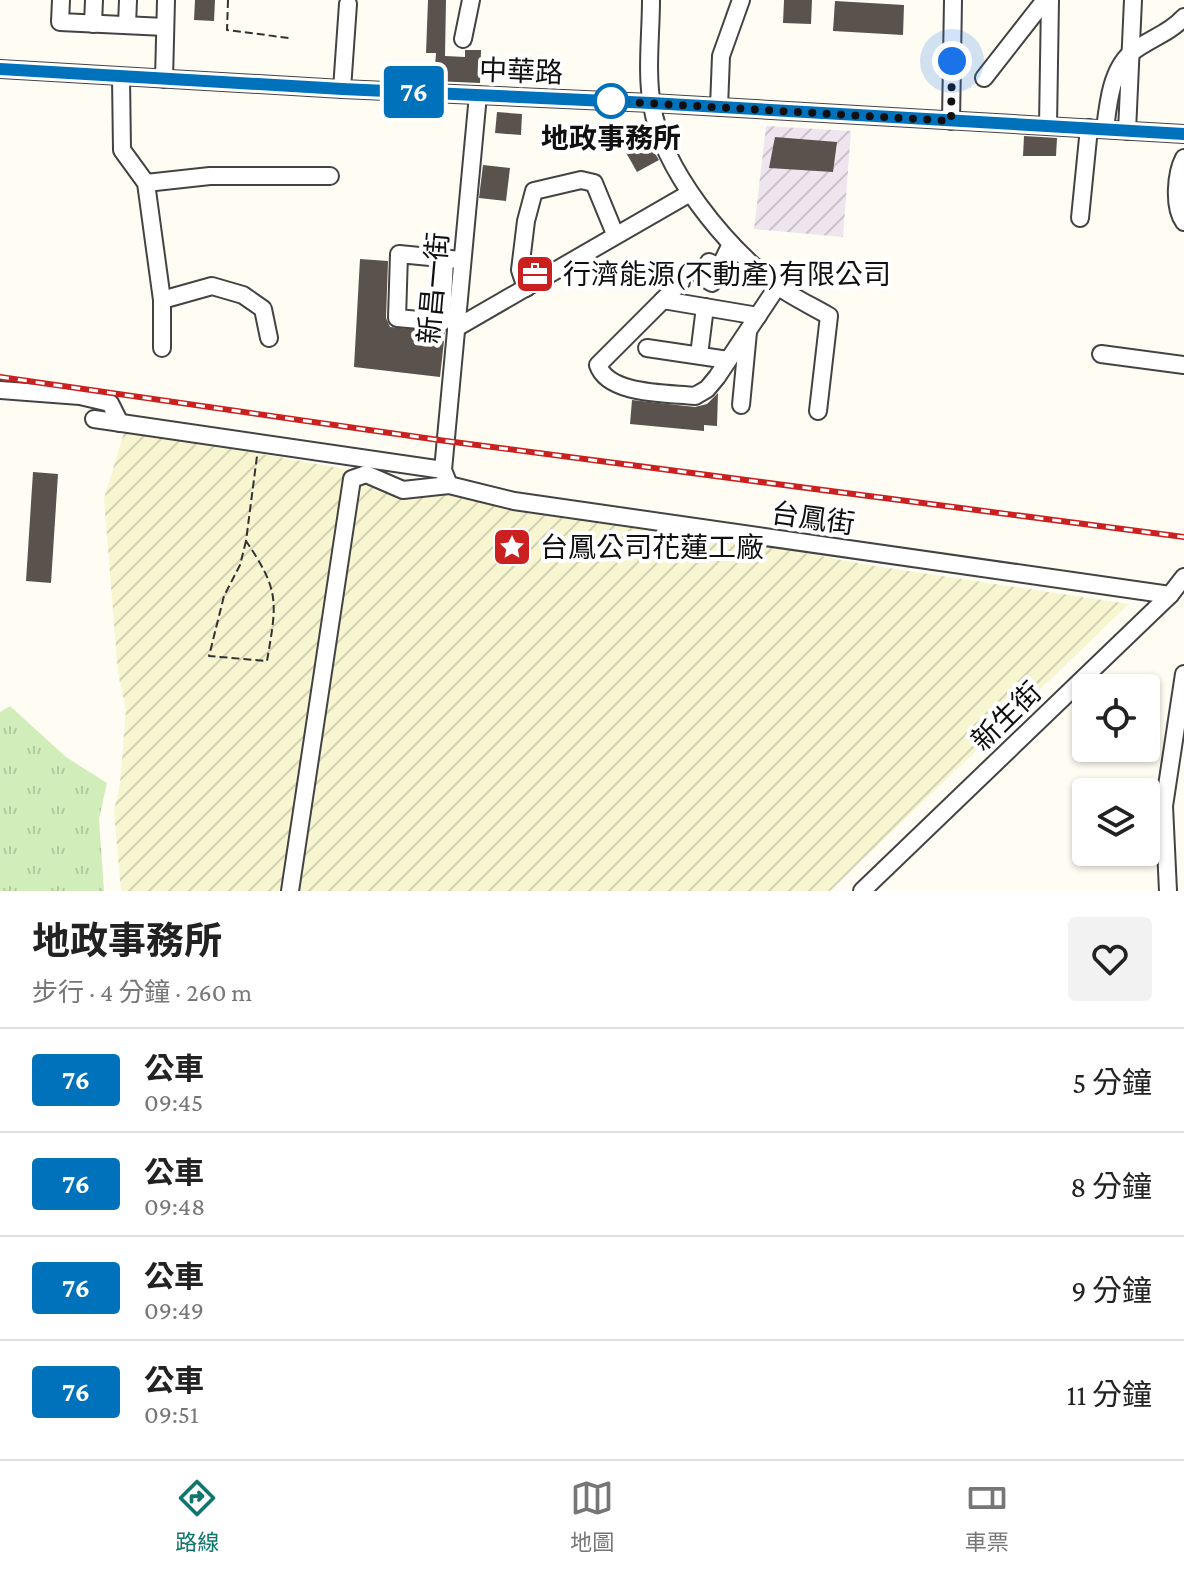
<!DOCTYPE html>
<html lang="zh-TW">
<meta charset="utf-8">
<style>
:root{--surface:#fff;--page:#f2f2f2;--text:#222;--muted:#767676;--line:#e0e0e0;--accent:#0f766e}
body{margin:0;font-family:"Crimson Pro","Noto Sans TC",serif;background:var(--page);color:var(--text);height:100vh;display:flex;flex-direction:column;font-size:30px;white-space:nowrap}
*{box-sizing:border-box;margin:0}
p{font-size:26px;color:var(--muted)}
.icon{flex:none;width:44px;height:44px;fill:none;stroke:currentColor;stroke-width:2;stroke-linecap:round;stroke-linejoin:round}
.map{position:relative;height:891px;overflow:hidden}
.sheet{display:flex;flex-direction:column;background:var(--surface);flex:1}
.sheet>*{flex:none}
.badge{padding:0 16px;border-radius:6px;font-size:28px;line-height:52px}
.buttons{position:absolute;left:1072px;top:674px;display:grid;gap:16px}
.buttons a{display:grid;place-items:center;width:88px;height:88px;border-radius:8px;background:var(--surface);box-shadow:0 2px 6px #0004;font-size:40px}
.you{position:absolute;width:40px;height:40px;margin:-20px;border:6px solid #fff;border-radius:50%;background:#1a73e8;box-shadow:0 0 0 12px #1a73e833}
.map>.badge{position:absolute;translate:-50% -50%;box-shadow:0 0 0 4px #fff}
.round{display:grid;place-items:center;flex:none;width:84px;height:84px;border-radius:8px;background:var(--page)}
.head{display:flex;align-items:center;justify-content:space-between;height:136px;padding:0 32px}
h1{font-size:38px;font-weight:700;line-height:60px}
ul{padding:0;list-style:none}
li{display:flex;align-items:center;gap:24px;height:104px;padding:0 32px;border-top:2px solid var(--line)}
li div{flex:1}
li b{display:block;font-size:30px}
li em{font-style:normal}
li .badge{min-width:88px;font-weight:700;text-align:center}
.menu{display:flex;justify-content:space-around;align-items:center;height:112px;border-top:2px solid var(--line);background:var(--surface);font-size:22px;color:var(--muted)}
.menu a{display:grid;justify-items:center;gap:4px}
.menu .active{color:var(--accent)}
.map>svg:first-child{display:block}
</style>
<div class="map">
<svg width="1184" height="891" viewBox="0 0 1184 891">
<defs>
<pattern id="industrial-furrows" width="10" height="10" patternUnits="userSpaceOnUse" patternTransform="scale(2)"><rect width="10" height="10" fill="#eee5ef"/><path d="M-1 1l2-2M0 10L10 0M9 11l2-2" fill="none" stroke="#cbc3cc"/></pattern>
<pattern id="farmland-furrows" width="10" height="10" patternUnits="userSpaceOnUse" patternTransform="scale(2)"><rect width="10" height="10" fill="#f7f6d1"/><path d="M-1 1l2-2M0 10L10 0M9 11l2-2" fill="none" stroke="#d3d2b2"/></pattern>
<pattern id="grass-tufts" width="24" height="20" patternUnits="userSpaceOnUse" patternTransform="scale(2)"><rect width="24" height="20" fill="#d1edba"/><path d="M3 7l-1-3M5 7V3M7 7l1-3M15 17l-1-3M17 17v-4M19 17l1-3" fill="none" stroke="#b2ca9f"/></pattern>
</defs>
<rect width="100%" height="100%" fill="#fffdf3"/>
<polygon fill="url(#industrial-furrows)" points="766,126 851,131 843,237 754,229"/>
<polygon fill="url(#farmland-furrows)" points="125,429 875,566 1129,604 830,891 121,891 114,811 120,783 126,710 118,673 104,499"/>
<polygon fill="url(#grass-tufts)" points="10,706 66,757 107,783 99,819 104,891 0,891 0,712"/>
<g fill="#5a524c">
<polygon points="195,0 215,0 214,21 194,20"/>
<polygon points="428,0 446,0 445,56 465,57 465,50 481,50 480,83 434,81 436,53 426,53"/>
<polygon points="784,0 812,0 811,24 783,23"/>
<polygon points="835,1 904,5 903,35 833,31"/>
<polygon points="497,112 522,114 521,135 495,133"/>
<polygon points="1024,136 1057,138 1056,156 1023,156"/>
<polygon points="645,137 659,160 637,172 624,149"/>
<polygon points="775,137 837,142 833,172 769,168"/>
<polygon points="483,165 510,168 506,201 479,198"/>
<polygon points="360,259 388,261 386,318 390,327 445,332 440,377 354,367"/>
<polygon points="718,393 717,426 704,425 704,431 630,424 632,400 695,407 707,404"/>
<polygon points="33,472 58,474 51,583 26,581"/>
</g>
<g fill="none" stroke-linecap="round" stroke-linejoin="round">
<defs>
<g id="minor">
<polyline points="61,0 60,22 165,27"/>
<path d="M 651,0 C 651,34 646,72 652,105 C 662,170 725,245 776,285 C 792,297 812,306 829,316 L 818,411"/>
<polyline points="93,24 94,0"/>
<polyline points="127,25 128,0"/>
<polyline points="463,39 471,0"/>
<polyline points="0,69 342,89 651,103 1184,134"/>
<polyline points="121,77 122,150 146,183 162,300 162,348"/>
<polyline points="984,78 1045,0"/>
<polyline points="164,79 166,0"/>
<polyline points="342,89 348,4"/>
<polyline points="719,107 721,56 741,0"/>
<polyline points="951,121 953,0"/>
<polyline points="1048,126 1050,0"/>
<path d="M 1105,129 C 1108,105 1111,70 1131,53 C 1148,39 1169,34 1184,17"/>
<polyline points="1127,131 1133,0"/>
<path d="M 1184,158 C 1176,173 1173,207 1184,222"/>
<polyline points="146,183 210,176 330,176"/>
<polyline points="1080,218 1089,128"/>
<polyline points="445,258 442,322 397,318 399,254 461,260"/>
<polyline points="720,267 709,262 702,277 712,283 731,244"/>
<path d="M 681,282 L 598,365 C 608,395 667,393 695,396 L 707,389 L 717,377 L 777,287"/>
<polyline points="526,288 520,270 526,221 534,191 581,180 594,183 615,234"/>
<polyline points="162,300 212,286 243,295 263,309 269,338"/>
<polyline points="663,300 758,316"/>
<polyline points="456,328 690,193"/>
<polyline points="647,348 728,360"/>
<polyline points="1101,354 1184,365"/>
<polyline points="699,355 705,307"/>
<polyline points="0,390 80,396 110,403 120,423"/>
<polyline points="741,405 748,332"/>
<polyline points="94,419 443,470"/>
<polyline points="449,485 443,470 478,95"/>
<polyline points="290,891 352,479 366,474 403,490 449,485 514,501 1170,595"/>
<polyline points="862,891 1170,595 1184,577"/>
<polyline points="1168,891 1164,806 1184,674"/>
</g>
</defs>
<use href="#minor" stroke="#434343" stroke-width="20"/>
<g stroke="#323232" stroke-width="2" stroke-dasharray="8 4" stroke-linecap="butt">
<polyline points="228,0 227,30 289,38"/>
<path d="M 246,541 L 240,565 L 224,596 L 209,656 L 267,661 C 277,602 280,591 246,541 L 257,456"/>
</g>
<use href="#minor" stroke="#fff" stroke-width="16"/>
<defs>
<polyline id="rail" points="0,377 446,441 1184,537"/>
</defs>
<use href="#rail" stroke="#ca201f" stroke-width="6"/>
<use href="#rail" stroke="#fff" stroke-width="3" stroke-dasharray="9" stroke-linecap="butt"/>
</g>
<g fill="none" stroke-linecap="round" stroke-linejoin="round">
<defs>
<polyline id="line" points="0,69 342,89 651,103 1184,134"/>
</defs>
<use href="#line" stroke="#fff" stroke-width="18"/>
<use href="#line" stroke="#0072bc" stroke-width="12"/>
<polyline stroke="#101010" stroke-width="8" stroke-dasharray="0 14.4" points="611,101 951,121 952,61"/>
</g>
<defs>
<symbol id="office-square" viewBox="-11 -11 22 22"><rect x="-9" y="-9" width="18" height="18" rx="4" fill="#ca201f" stroke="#fff"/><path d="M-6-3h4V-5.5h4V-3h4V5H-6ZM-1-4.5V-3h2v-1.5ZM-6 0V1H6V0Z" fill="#fff"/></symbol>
<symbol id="sight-square" viewBox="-11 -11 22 22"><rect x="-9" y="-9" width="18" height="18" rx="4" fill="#ca201f" stroke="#fff"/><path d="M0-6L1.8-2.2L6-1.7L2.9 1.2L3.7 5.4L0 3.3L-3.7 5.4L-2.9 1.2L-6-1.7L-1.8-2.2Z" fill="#fff"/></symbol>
</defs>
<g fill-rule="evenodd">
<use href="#office-square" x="513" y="252" width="44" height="44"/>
<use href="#sight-square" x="490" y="525" width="44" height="44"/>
</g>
<circle fill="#fff" stroke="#0072bc" stroke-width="4" cx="611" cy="101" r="16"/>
<g text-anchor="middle" stroke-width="8" stroke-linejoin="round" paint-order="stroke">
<g font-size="28" fill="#101010" stroke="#fff">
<text transform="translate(521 71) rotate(2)" y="10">中華路</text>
<text transform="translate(433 288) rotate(-85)" y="10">新昌一街</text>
<text transform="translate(813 518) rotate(8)" y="10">台鳳街</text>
<text transform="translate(1006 716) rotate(-44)" y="10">新生街</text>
</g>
<g font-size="28" font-weight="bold" fill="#101010" stroke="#fff">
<text x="611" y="148">地政事務所</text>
</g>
<g font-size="28" fill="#101010" stroke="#fff" text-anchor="start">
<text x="563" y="284">行濟能源(不動產)有限公司</text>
<text x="540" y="557">台鳳公司花蓮工廠</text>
</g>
</g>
</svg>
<div class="buttons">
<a><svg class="icon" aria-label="locate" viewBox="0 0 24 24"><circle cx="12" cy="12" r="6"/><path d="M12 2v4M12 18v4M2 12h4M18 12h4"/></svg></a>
<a><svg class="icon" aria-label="layers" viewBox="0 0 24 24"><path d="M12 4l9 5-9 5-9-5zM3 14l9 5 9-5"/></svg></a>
</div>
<div class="you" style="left:952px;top:61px"></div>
<b class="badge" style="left:414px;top:92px;background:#0072bc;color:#fff">76</b>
</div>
<section class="sheet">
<div class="head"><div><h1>地政事務所</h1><p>步行 · 4 分鐘 · 260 m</p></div><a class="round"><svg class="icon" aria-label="heart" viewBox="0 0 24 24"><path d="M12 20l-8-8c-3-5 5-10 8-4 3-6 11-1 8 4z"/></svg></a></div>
<ul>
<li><span class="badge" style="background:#0072bc;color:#fff">76</span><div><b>公車</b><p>09:45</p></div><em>5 分鐘</em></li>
<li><span class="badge" style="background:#0072bc;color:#fff">76</span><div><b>公車</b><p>09:48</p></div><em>8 分鐘</em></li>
<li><span class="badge" style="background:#0072bc;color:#fff">76</span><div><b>公車</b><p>09:49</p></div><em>9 分鐘</em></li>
<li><span class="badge" style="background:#0072bc;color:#fff">76</span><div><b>公車</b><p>09:51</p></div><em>11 分鐘</em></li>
</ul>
</section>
<nav class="menu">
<a class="active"><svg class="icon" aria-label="directions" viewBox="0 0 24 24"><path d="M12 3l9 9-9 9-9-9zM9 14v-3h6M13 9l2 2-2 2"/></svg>路線</a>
<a><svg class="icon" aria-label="map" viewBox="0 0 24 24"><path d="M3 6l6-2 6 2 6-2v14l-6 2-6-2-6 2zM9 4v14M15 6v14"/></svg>地圖</a>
<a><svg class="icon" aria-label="tickets" viewBox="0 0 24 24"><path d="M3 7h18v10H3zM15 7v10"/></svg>車票</a>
</nav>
